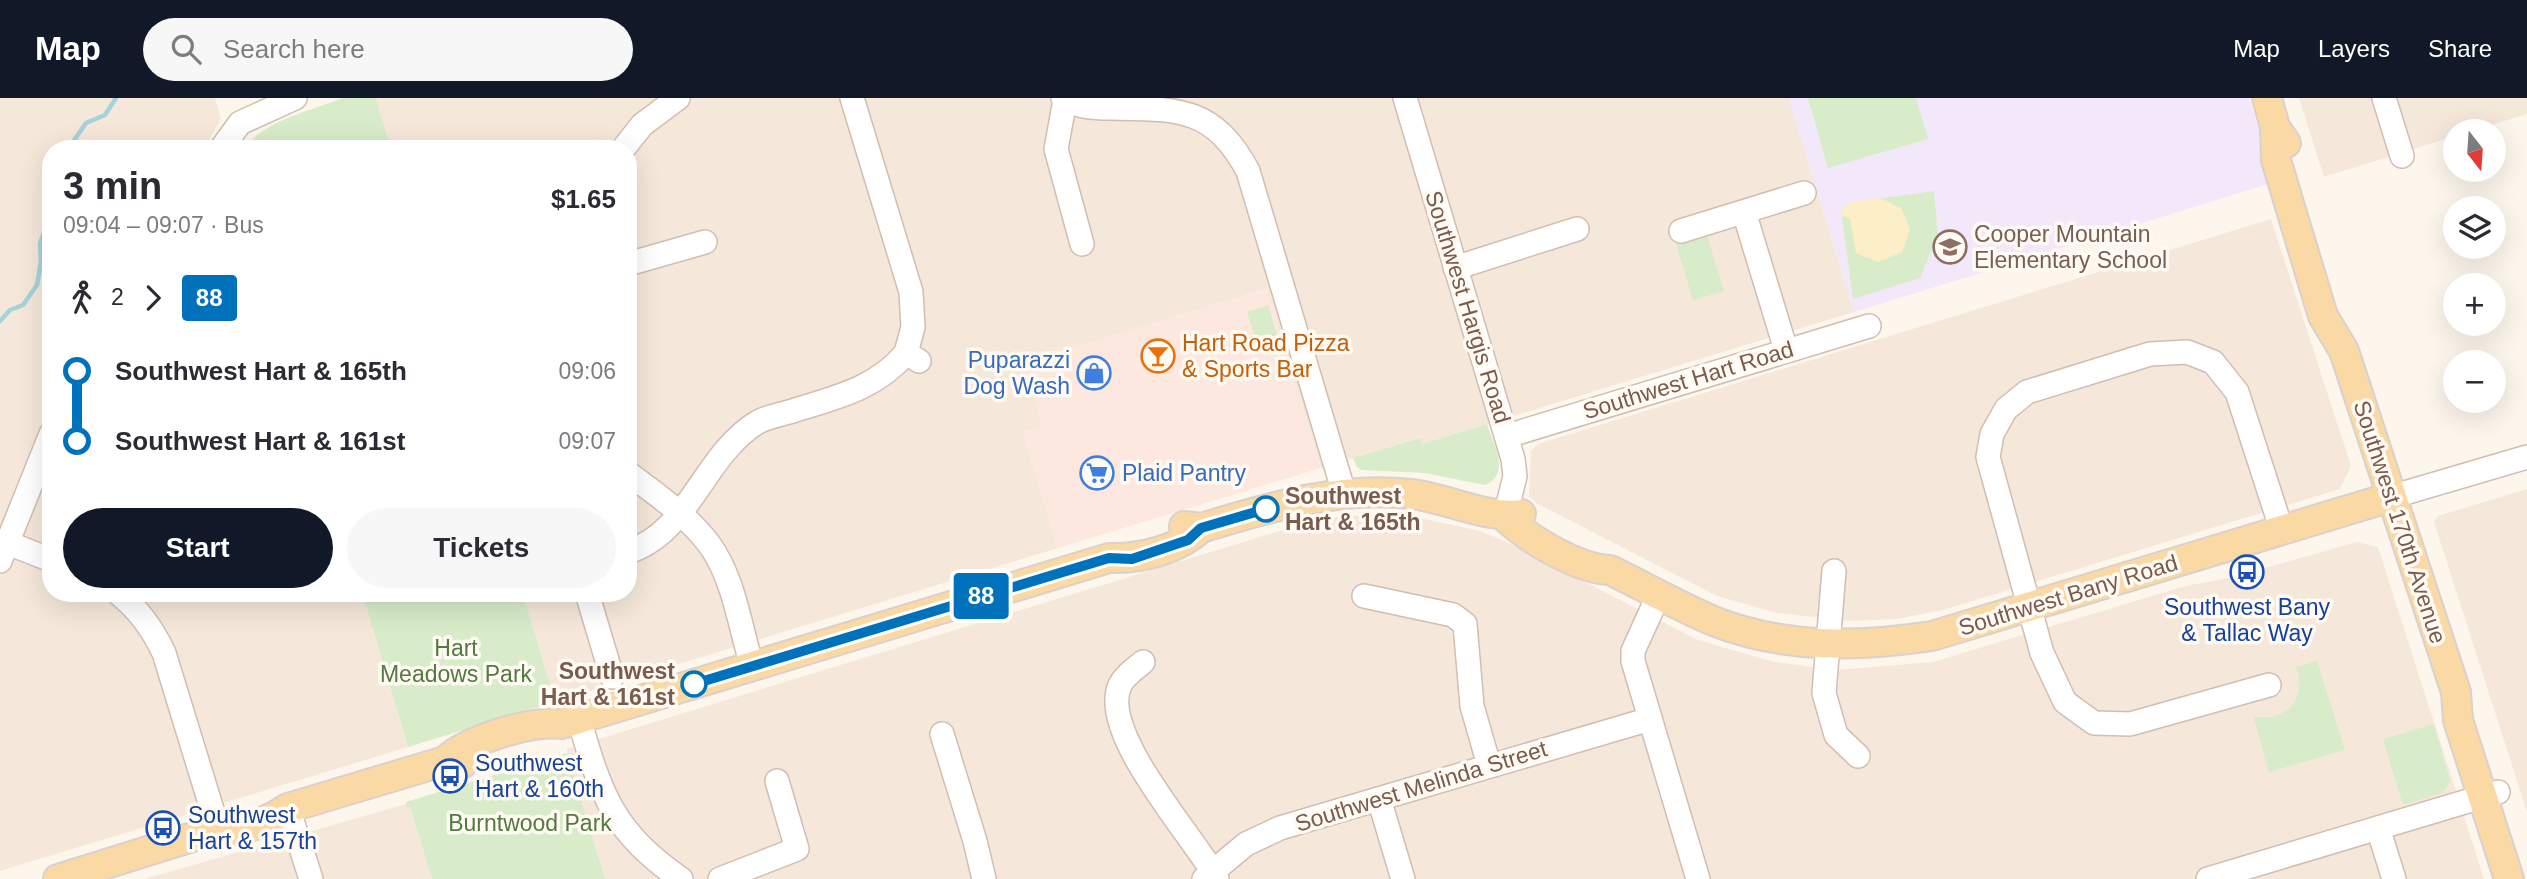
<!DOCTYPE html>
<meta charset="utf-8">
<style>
:root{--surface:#fff;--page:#f7f7f7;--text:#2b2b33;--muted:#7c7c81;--accent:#111827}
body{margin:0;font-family:Arial,sans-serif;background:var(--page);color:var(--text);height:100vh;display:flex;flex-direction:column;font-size:26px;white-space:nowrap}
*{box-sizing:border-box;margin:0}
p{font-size:23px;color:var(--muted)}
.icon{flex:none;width:38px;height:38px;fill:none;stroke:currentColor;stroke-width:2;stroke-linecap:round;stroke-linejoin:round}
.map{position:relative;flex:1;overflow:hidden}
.panel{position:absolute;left:42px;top:42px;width:595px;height:462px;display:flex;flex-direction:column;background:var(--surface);border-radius:28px;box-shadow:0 7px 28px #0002}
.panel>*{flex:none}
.badge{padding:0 14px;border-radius:5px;font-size:24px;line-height:46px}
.needle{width:46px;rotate:163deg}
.buttons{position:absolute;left:2443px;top:21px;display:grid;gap:14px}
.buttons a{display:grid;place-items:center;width:63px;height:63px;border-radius:50%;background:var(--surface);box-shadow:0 7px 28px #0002;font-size:35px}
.map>.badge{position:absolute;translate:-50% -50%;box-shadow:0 0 0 4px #fff}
.legs{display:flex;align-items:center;gap:10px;height:77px;padding:0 21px;font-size:23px}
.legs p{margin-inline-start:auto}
.overview{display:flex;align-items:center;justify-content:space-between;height:119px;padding:0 21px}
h1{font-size:38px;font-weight:700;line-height:52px}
.cta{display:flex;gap:14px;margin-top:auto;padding:14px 21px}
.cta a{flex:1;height:80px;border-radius:42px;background:var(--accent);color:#fff;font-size:28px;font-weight:700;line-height:80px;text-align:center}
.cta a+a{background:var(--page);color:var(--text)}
ul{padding:0 21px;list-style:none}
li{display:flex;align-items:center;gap:24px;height:70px;font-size:26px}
li i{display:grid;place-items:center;width:10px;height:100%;margin:0 9px;background:currentColor}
li i::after{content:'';width:18px;height:18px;margin:-9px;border:5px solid;border-radius:50%;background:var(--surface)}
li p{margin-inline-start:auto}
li:first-child i{background:linear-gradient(#0000 50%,currentColor 0)}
li:last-child i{background:linear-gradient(currentColor 50%,#0000 0)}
header{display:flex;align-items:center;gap:42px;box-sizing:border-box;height:98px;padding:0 35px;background:var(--accent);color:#fff}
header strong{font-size:33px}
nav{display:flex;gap:38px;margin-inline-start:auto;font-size:24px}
.search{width:490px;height:63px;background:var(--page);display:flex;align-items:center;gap:18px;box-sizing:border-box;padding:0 24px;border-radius:38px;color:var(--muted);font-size:26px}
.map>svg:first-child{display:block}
</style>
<header>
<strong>Map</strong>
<div class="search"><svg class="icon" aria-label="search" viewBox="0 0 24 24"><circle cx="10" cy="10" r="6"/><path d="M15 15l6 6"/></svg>Search here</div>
<nav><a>Map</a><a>Layers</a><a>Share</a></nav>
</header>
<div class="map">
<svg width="2527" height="781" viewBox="0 0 2527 781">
<rect width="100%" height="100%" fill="#fdf6ec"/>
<g fill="#f5e8da">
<polygon points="0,0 215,0 221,20 204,51 51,51 51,495 362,495 408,649 0,773"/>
<polygon points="376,0 1789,0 1854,214 1422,346 1419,340 1321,370 1266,191 1024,265 1043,328 1023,334 1058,450 555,604 523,495 628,495 628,51 391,51"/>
<polygon points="2299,0 2527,0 2527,16 2472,33 2455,33 2455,38 2324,79"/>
<polygon points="2271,121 2351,368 2340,391 1943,512 1897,521 1850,523 1777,515 1717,498 1536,405 1529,398 1531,353 1538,346"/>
<polygon points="2527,391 2527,714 2434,424 2438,418"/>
<polygon points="1366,417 1416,419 1480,433 1507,444 1698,542 1774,564 1835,572 1933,564 2185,488 2229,480 2357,444 2378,449 2484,781 605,781 566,651 1276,434 1338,419"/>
<polygon points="406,706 410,709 432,781 144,781"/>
</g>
<polygon fill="#fde8e0" points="1267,191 1321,370 1058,450 1023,334 1043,328 1024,265"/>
<polygon fill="#f3e8fa" points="1789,0 2249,0 2275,84 1854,214"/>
<g fill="#d8ecc9">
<path d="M 342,0 L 376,0 L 391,51 L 244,51 C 264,22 311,13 342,0 Z"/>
<polygon points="1808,0 1916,0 1928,41 1828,70"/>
<polygon points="1934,93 1938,137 1920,180 1853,201 1841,112 1848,105"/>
<polygon points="1707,137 1724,193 1693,202 1676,146"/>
<polygon points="1268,207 1279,243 1258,249 1247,214"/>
<path d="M 1487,326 C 1493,346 1512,376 1485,387 L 1425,375 L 1362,372 L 1357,369 L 1353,360 L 1420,340 L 1422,346 Z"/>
<polygon points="362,495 523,495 555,604 408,649"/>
<path d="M 2317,563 L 2345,652 L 2269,674 L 2253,618 C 2285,625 2308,601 2296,569 Z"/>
<polygon points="2434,626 2450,684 2442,695 2403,707 2383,641"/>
<polygon points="567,655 605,781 432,781 410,709 407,710 406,704"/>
</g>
<polygon fill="#fcefc7" points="1880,100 1901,110 1910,131 1902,154 1878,164 1856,155 1850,120 1842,118 1841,112 1848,105"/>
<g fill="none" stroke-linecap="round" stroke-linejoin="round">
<g stroke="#a5d3da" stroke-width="4.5">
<polyline points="68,51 86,25 105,17 116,0"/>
<polyline points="0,223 10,212 23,207 37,187 41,164 40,145 49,122 51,97"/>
</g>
<defs>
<g id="minor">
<polyline points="852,0 911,194 913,229 906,255"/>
<path d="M 1063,0 C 1077,9 1094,10 1110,10 C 1177,11 1213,8 1248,73 L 1344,395"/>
<polyline points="1405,0 1513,361 1515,378 1505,419"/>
<polyline points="2384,0 2402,58"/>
<polyline points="1065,2 1056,51 1082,146"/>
<polyline points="221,51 240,25 295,0"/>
<polyline points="623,51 642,27 678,0"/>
<polyline points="1744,114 1786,252"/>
<polyline points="1681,133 1804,95"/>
<polyline points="628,166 705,144"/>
<polyline points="1455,170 1577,131"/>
<polyline points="1507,338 1869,228"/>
<path d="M 628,375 C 657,397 687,417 709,446 C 734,480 740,529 752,568"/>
<polyline points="2391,399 2527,359"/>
<polyline points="8,445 51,462"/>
<path d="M 628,454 C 691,433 703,357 758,324 C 767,319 779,317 789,314 C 833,300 875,292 906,255 L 919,263"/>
<polyline points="0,463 51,336"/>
<polyline points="1834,473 1824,595 1836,637 1858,658"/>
<path d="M 118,495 C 139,512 152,530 164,555 L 218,731"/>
<polyline points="587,495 612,579"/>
<polyline points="1659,496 1633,553 1633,563 1698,781"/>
<polyline points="1364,498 1453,517 1465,526 1472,608 1489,667"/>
<path d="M 1143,564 C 1135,571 1125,577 1120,587 C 1098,635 1195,740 1217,781"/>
<polyline points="2269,587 2130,626 2094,625 2065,604 2042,555 1988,359 1992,336 2006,311 2027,294 2150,256 2187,254 2213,264 2237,294 2282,433"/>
<path d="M 579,621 C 601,697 613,734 681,781"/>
<polyline points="942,636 975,743 984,781"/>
<polyline points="1379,701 1403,781"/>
<polyline points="288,710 311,781"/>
<polyline points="2378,730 2394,781"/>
<polyline points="720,781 797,751 777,683"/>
<polyline points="1204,781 1246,746 1280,730 1650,621"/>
<polyline points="2208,781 2498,694"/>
</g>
<g id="major">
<polyline points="2267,0 2275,29 2286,45"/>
<polyline points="2275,29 2276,62 2323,218 2344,253 2456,594 2458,622 2509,781"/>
<path d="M 1505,419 C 1528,441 1578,471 1610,472 C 1645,489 1680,509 1716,524 C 1786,551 1859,549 1932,538 L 2391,399"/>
<path d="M 1184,428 L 1201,430 C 1271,409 1338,388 1411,396 C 1447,400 1485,421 1521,416"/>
<path d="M 445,663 C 467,642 531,622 562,626 L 1109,460 C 1140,461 1178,452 1201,430"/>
<path d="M 58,781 L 218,731 C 242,735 269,723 288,710 L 445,663 L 463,665"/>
</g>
</defs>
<use href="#minor" stroke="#d1beb0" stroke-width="26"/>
<use href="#major" stroke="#dad1cd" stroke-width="32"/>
<use href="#minor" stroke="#fff" stroke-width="23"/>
<use href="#major" stroke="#fbd9a5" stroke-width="28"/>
</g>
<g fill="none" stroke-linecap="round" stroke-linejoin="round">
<defs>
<polyline id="line-1" points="694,586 1109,460 1132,461 1188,442 1201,430 1266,411"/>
</defs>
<use href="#line-1" stroke="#fff" stroke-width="16"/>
<use href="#line-1" stroke="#0072bc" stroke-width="10"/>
</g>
<defs>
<symbol id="school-ring" viewBox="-11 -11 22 22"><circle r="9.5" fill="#fffaf3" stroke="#8d6e63" stroke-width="1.5"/><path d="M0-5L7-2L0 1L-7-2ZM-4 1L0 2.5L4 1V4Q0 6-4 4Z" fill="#8d6e63"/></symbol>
<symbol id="bar-ring" viewBox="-11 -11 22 22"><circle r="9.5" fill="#fffaf3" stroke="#e8710a" stroke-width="1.5"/><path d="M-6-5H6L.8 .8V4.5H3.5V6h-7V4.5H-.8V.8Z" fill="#e8710a"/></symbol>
<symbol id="shop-ring" viewBox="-11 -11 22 22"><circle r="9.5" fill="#fffaf3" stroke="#3f7fe0" stroke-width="1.5"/><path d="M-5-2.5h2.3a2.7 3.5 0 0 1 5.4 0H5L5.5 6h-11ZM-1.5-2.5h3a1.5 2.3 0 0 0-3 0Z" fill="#3f7fe0"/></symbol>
<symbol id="supermarket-ring" viewBox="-11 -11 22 22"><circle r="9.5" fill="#fffaf3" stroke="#3f7fe0" stroke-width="1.5"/><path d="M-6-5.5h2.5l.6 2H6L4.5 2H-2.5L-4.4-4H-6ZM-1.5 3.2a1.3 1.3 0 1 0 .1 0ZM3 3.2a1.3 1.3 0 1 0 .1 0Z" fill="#3f7fe0"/></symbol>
<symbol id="bus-ring" viewBox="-11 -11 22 22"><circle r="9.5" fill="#fffaf3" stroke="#1a4fb4" stroke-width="1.5"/><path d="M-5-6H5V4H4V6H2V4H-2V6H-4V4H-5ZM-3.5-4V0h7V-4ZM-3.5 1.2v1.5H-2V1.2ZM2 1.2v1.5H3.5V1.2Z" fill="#1a4fb4"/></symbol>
</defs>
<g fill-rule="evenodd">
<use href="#school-ring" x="1931" y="130" width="38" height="38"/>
<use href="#bar-ring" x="1139" y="239" width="38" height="38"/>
<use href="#shop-ring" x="1075" y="256" width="38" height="38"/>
<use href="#supermarket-ring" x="1078" y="356" width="38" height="38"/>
<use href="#bus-ring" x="2228" y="455" width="38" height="38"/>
<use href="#bus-ring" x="431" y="659" width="38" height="38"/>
<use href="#bus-ring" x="144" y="711" width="38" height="38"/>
</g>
<g fill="#fff" stroke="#0072bc" stroke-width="3.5">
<circle cx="1266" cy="411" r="12"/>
<circle cx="694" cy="586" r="12"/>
</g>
<g text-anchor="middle" stroke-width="7" stroke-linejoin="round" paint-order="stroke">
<g font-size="23" fill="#785e54" stroke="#fffaf3" text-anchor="start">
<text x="1974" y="144">Cooper Mountain<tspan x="1974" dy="26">Elementary School</tspan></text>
</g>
<g font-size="23" fill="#7a5c4d" stroke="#fffaf3">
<text transform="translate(1468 209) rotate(73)" y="8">Southwest Hargis Road</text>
<text transform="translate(1688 282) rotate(-17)" y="8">Southwest Hart Road</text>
<text transform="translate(2400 424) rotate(72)" y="8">Southwest 170th Avenue</text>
<text transform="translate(2068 497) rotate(-17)" y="8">Southwest Bany Road</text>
<text transform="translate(1421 688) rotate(-17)" y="8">Southwest Melinda Street</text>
</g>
<g font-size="23" fill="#c56008" stroke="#fffaf3" text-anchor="start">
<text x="1182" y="253">Hart Road Pizza<tspan x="1182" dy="26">&amp; Sports Bar</tspan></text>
</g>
<g font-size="23" fill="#366cbe" stroke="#fffaf3" text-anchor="end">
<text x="1070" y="270">Puparazzi<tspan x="1070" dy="26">Dog Wash</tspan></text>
<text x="1122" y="383" text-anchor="start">Plaid Pantry</text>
</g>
<g font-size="23" font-weight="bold" fill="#7a5c4d" stroke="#fffaf3" text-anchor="start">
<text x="1285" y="406">Southwest<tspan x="1285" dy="26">Hart &amp; 165th</tspan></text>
<text x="675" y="581" text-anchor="end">Southwest<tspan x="675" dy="26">Hart &amp; 161st</tspan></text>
</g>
<g font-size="23" fill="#164399" stroke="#fffaf3" text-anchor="start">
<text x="2247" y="517" text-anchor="middle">Southwest Bany<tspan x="2247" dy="26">&amp; Tallac Way</tspan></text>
<text x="475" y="673">Southwest<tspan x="475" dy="26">Hart &amp; 160th</tspan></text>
<text x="188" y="725">Southwest<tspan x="188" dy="26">Hart &amp; 157th</tspan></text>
</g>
<g font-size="23" fill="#537a41" stroke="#fffaf3">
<text x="456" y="558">Hart<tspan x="456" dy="26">Meadows Park</tspan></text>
<text x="530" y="733">Burntwood Park</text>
</g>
</g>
</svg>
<div class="buttons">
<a><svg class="needle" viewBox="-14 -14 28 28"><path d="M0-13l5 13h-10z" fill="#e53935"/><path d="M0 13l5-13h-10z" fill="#7c7c81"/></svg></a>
<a><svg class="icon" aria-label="layers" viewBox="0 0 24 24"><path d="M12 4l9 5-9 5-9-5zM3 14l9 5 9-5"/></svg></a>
<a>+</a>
<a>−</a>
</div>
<b class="badge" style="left:981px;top:498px;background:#0072bc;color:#fff">88</b>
<section class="panel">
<div class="overview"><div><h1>3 min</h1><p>09:04 – 09:07 · Bus</p></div><b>$1.65</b></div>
<div class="legs"><svg class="icon" aria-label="walk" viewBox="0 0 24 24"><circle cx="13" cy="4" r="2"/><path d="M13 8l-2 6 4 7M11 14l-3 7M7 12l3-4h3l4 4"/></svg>2<svg class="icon" aria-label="forward" viewBox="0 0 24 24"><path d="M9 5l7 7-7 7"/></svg><b class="badge" style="background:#0072bc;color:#fff">88</b></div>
<ul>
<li><i style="color:#0072bc"></i><b>Southwest Hart &amp; 165th</b><p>09:06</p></li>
<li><i style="color:#0072bc"></i><b>Southwest Hart &amp; 161st</b><p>09:07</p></li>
</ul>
<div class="cta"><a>Start</a><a>Tickets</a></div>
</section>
</div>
